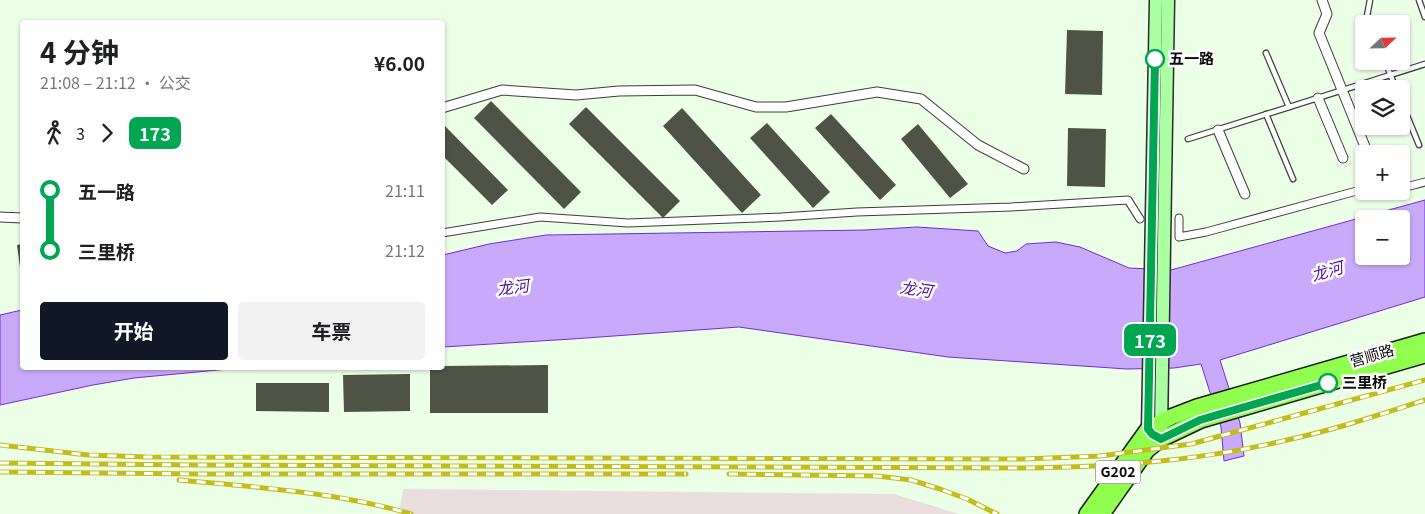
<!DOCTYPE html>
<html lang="zh">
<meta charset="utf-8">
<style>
:root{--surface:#fff;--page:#f2f2f2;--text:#202124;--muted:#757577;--accent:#111827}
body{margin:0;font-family:Georgia,"Noto Sans SC",serif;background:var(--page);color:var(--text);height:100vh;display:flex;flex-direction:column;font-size:19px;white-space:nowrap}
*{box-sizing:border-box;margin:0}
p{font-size:16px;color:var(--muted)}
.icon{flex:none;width:28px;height:28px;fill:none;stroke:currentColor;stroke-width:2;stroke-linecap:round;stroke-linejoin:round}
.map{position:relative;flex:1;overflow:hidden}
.sheet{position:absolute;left:20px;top:20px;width:425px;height:350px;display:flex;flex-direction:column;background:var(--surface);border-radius:5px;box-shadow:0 1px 4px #0004}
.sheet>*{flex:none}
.badge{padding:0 10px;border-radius:8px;font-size:18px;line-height:32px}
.needle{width:32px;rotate:68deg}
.tools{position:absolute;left:1355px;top:15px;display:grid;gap:10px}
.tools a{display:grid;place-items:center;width:55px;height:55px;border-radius:5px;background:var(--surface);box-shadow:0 1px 4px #0004;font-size:25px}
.map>.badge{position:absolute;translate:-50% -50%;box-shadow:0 0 0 2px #fff}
.legs{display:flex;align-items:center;gap:8px;height:55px;padding:0 20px;font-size:16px}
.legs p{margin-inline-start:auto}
.head{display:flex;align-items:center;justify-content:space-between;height:85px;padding:0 20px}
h1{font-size:28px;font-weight:700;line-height:38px}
.button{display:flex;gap:10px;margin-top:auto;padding:10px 20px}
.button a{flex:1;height:58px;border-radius:5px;background:var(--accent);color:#fff;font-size:20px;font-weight:700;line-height:58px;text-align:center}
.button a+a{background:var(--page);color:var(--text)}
ul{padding:0 20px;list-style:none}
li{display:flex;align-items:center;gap:18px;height:60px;font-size:19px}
li i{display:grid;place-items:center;width:8px;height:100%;margin:0 6px;background:currentColor}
li i::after{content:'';width:12px;height:12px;margin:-6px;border:4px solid;border-radius:50%;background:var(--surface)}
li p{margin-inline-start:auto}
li:first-child i{background:linear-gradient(#0000 50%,currentColor 0)}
li:last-child i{background:linear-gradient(currentColor 50%,#0000 0)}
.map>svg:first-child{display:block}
</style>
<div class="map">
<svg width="1425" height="514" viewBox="0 0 1425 514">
<rect width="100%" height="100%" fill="#ebffe7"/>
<polygon fill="#eaddde" points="403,489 894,494 959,514 399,514"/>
<g fill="#c9a9fa" stroke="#742cd4" fill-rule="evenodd">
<path d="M 1425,200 L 1425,297 L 1220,360 L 1240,423 L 1244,456 L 1224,461 L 1221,427 L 1201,364 L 1174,368 L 1127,369 L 948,357 L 739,327 L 572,339 L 443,347 L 443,255 L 489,244 L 546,235 L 865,230 L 917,227 L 978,231 L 988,246 L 1005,253 L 1017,251 L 1026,244 L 1056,242 L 1080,247 L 1129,268 L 1171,270 ZM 1364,219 L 1401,219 L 1401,256 L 1364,256 Z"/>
<polygon points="22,310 22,368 239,368 134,378 93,385 0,405 0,315"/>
</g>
<g fill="#4e5346">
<polygon points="1067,30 1103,31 1102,95 1065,94"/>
<polygon points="491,101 581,192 564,209 474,118"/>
<polygon points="586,107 680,201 663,218 569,124"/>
<polygon points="682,108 761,195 742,213 663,126"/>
<polygon points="831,114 896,185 880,200 815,128"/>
<polygon points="442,123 508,190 492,205 442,155"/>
<polygon points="767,123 830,192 813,208 750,138"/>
<polygon points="918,124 968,184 950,198 901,139"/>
<polygon points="1068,128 1106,129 1105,187 1067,186"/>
<polygon points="22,244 22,275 21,275 17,245"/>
<polygon points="548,365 548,413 430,413 430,368 442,368 442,366"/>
<polygon points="410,374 410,411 344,412 343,375"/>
<polygon points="256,383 329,383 329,412 256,411"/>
</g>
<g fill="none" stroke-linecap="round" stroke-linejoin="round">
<defs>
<g id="service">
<polyline points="1370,0 1367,16 1370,24"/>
<polyline points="1419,0 1425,17"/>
<polyline points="1266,53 1289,107"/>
<polyline points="1385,61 1396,89"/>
<polyline points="1401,101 1419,145"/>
<polyline points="1266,114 1293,179"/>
<polyline points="1188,139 1425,64"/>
</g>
<g id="pedestrian">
<polyline points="1401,183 1410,186 1425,182"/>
<polyline points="1179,218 1179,237 1206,232 1364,189"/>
<polyline points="442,233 540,217 628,223 781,217 857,212 1011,207 1128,200 1140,219"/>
</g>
<g id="minor">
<polyline points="1322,0 1327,14 1319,33 1368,154"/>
<polyline points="1318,98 1343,158"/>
<polyline points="442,108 502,90 576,95 619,91 695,90 756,107 786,107 877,92 921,99 978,145 1024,169"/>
<polyline points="1218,130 1245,194"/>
<polyline points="0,217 22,218"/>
</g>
<g id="secondary">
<polyline points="1148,429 1156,0"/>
<polyline points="1161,429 1168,0"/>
</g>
<g id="trunk">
<polyline points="1087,514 1148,429 1171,417 1197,407 1425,341"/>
<polyline points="1102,514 1147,450 1161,439 1201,420 1425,355"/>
</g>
</defs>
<use href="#service" stroke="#3d3d3d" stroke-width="7"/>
<use href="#pedestrian" stroke="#3d3d3d" stroke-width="9"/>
<use href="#minor" stroke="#3d3d3d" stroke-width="11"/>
<use href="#secondary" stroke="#2c2c2c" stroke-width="15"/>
<use href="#trunk" stroke="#1b1b1b" stroke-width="18"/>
<use href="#service" stroke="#fff" stroke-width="4.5"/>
<use href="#pedestrian" stroke="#fff" stroke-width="7"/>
<use href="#minor" stroke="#fff" stroke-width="9"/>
<use href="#secondary" stroke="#aaffa2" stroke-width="12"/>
<use href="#trunk" stroke="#90fe4f" stroke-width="15"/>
<defs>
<g id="rail">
<polyline points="0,445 88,455 147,457 1024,459 1100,456 1191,444 1425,380"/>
<path d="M 0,463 L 198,465 L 1023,468 C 1112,467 1200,461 1287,440 C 1334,430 1379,415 1425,400"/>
<polyline points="0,472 200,474 686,474"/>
<polyline points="729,474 877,476 911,480 940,489 967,499 997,514"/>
<path d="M 179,480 C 254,487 338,492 411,514"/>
</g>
</defs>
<use href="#rail" stroke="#c1bd1c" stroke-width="5"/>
<use href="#rail" stroke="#fff" stroke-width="3" stroke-dasharray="9" stroke-linecap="butt"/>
</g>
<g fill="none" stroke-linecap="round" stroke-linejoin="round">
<defs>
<polyline id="line-1" points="1155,59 1148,429 1152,434 1161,439 1200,420 1328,383"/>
</defs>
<use href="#line-1" stroke="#fff" stroke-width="11"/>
<use href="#line-1" stroke="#00a651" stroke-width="8"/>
</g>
<g fill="#fff" stroke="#00a651" stroke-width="2.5">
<circle cx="1155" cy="59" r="9"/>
<circle cx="1328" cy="383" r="9"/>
</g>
<g text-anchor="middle" stroke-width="5" stroke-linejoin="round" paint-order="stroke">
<rect fill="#fff" stroke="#545454" stroke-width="1" x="1095.5" y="460.5" width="45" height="23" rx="4"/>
<g font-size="14" font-weight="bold" fill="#0a0a0a">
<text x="1118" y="477">G202</text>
</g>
<g font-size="15" font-weight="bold" fill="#0a0a0a" stroke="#fff" text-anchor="start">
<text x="1169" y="64">五一路</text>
<text x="1342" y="388">三里桥</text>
</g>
<g font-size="15" fill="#0a0a0a" stroke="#fff">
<text transform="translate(1372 356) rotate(-16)" y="5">营顺路</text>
</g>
<g font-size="16" font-style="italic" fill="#520ea1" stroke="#fff">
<text transform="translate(1327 271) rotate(-16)" y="6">龙河</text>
<text transform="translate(513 287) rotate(-7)" y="6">龙河</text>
<text transform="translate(916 289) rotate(8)" y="6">龙河</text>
</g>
</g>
</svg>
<div class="tools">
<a><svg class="needle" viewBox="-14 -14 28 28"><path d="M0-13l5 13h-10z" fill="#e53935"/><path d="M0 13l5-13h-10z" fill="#757577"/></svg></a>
<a><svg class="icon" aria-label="layers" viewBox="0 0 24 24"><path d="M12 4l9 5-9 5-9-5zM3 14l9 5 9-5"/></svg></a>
<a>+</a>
<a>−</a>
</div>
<b class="badge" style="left:1150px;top:340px;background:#00a651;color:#fff">173</b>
<section class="sheet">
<div class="head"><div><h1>4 分钟</h1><p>21:08 – 21:12 · 公交</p></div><b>¥6.00</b></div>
<div class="legs"><svg class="icon" aria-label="walk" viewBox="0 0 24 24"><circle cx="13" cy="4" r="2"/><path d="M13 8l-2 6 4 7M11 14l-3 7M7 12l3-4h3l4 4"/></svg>3<svg class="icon" aria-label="forward" viewBox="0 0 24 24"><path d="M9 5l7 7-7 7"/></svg><b class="badge" style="background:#00a651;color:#fff">173</b></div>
<ul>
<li><i style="color:#00a651"></i><b>五一路</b><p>21:11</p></li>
<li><i style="color:#00a651"></i><b>三里桥</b><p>21:12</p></li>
</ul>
<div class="button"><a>开始</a><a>车票</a></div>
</section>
</div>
